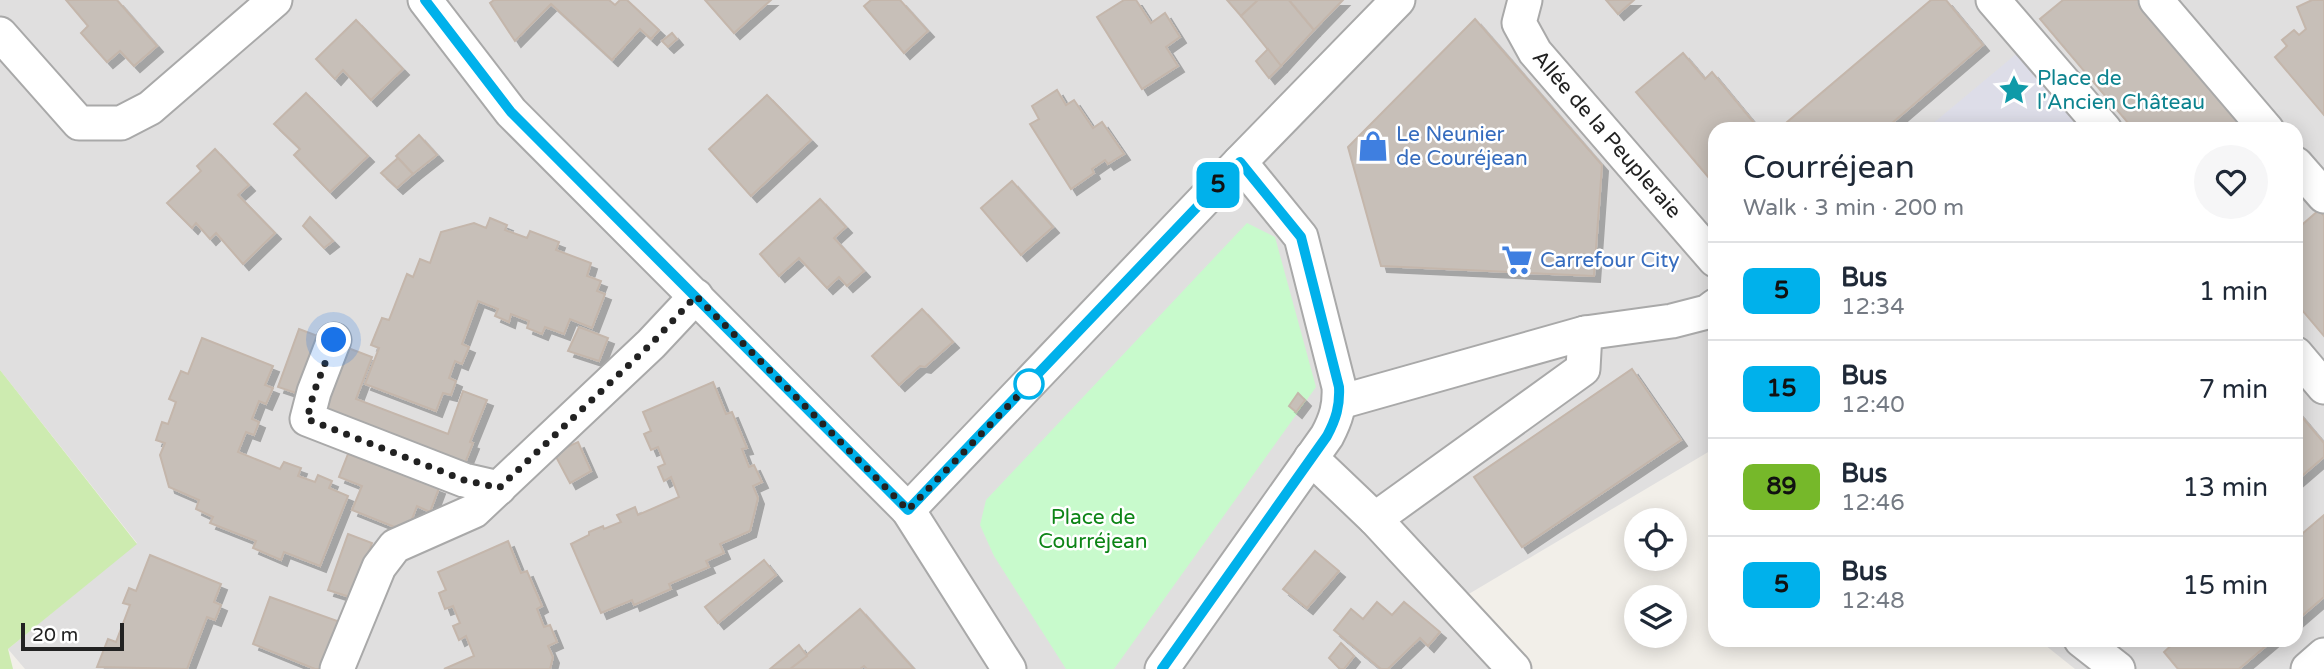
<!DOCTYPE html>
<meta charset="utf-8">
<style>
:root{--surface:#fff;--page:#f6f6f7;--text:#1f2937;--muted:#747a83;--line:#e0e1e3}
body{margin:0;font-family:"Varela Round",sans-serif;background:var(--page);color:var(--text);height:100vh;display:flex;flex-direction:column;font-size:26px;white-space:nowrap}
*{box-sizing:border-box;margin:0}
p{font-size:23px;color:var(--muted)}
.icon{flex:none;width:38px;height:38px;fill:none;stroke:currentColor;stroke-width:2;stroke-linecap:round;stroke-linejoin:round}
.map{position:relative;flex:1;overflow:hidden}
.side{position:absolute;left:1708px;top:122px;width:595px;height:525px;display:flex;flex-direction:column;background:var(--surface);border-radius:21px;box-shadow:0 4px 18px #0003}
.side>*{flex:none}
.badge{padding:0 14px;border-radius:10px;font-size:24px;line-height:46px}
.controls{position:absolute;left:1624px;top:508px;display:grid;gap:14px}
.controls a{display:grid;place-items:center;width:63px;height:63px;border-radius:50%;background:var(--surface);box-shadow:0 4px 18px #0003;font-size:35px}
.scale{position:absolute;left:21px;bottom:18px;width:103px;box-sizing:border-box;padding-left:7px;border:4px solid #222;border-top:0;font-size:19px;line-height:24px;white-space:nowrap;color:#222;-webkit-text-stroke:5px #fff;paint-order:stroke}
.you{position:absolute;width:35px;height:35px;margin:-18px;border:5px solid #fff;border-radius:50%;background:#1a73e8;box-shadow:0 0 0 10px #1a73e833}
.map>.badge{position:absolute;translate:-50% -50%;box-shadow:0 0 0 4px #fff}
.round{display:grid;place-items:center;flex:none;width:74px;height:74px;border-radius:37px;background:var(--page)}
.overview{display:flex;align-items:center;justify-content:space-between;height:119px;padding:0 35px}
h1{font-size:33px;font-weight:600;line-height:52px}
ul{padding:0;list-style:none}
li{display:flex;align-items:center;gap:21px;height:98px;padding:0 35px;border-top:2px solid var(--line)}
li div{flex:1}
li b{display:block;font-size:26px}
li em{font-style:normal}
li .badge{min-width:77px;font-weight:700;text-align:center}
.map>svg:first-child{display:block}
</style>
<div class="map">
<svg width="2324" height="669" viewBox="0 0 2324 669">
<defs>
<filter id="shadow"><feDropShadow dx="6" dy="6" stdDeviation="0" flood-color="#0004"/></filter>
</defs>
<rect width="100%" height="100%" fill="#f2efe9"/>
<polygon fill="#e0dfdf" points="0,0 2324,0 2324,669 2075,669 2040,641 2296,640 2296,130 1715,130 1715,448 1462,598 1510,669 25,669 8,649 137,543 0,370"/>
<polygon fill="#cdebb0" points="0,370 137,544 8,649 13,669 0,669"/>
<polygon fill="#c8facc" points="1247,223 1275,237 1316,387 1114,669 1066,669 994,556 980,525 986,500"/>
<polygon fill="#dddde8" points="2021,50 2088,130 1925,130"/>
<g fill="#c7bfb8" stroke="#c4b6ab" stroke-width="2" filter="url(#shadow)">
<polygon points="66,0 117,0 157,46 134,66 120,51 107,62 81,33 88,26"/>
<polygon points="494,0 609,0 615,5 620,0 627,0 659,30 651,39 640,29 612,60 551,4 515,41 490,3"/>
<polygon points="705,0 771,0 734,33"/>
<polygon points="871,0 900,0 928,31 904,53 864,6"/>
<polygon points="1124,0 1136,0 1151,23 1165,13 1180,37 1166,47 1178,66 1142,89 1097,17"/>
<polygon points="1227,0 1258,0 1241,16"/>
<polygon points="1258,0 1289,0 1314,30 1281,66 1241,16"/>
<polygon points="1289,0 1343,0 1314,30"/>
<polygon points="1606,0 1634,0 1618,14"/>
<polygon points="1931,0 1946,0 1983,45 1884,130 1786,130 1789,127 1786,123"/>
<polygon points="2063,0 2140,0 2251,130 2134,130 2040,19"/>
<polygon points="2312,0 2324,0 2324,115 2275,57 2287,46 2282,40 2294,30 2299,35 2306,29 2297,7"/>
<polygon points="1475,19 1602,165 1594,276 1381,266 1348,147"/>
<polygon points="356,20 403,69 371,100 343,70 335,79 316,59"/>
<polygon points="672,33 677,39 668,47 662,41"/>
<polygon points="1268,49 1281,66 1269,78 1256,61"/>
<polygon points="1683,53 1705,79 1712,72 1760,130 1715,130 1715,185 1636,92"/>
<polygon points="1057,90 1066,105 1074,100 1093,128 1102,122 1124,154 1108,164 1105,160 1092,169 1094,173 1071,189 1030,124 1039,119 1032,106"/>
<polygon points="306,93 368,156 330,192 294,155 300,149 274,124"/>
<polygon points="767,95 811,140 751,196 709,149"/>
<polygon points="419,135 437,155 413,174 396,156"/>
<polygon points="215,149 249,185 238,195 275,233 243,264 216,233 210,239 196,223 192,228 167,203 201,171 197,166"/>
<polygon points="398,158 413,174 397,188 381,173"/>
<polygon points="1012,181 1053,227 1021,255 981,208"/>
<polygon points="820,199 846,227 834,238 864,271 847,286 839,277 827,288 799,258 779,276 760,254"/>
<polygon points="2319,210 2324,216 2324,336 2296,303 2296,230"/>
<polygon points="310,217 333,241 324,248 303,226"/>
<polygon points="490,218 507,225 505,230 527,238 530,231 559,242 556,250 591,263 587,276 601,281 597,291 605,294 592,328 570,319 564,334 545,327 542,334 527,328 529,321 511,314 509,322 495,316 498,309 478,301 462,344 469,347 462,364 455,361 449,378 456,381 451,395 443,393 436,411 365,384 379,348 371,345 382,318 389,320 407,274 413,277 420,259 430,263 441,232 474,223 486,228"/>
<polygon points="922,309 953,342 925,367 920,366 899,385 872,356"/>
<polygon points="579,327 608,338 599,361 568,351"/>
<polygon points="299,329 323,338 302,395 278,387"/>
<polygon points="202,338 273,366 265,385 273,388 266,404 259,401 252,419 259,422 254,435 246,432 238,452 280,469 284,462 301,468 298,476 315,482 318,475 332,481 329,488 348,496 320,566 284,552 281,560 253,548 256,541 210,523 213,517 196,509 199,500 169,487 160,455 165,443 156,440 162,422 168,424 176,402 169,399 181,371 188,374"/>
<polygon points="348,348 372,357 356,399 448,434 463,391 487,400 470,442 473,443 463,468 320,413"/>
<polygon points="1632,369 1681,440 1522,547 1474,477"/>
<polygon points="713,382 726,414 732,412 747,448 742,449 749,467 754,465 762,482 753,486 758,498 750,531 720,544 724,553 706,561 709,567 669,584 671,589 634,605 632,600 601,613 571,544 589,535 589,532 603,526 604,529 621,522 617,515 635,507 638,515 679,497 671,477 664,481 658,467 665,464 658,447 651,450 644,434 651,431 643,412"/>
<polygon points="1298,393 1305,400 1296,412 1289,406"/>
<polygon points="2296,410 2324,443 2324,457 2296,481"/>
<polygon points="578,442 591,471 570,483 554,453"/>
<polygon points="348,454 439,488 430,512 417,506 407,532 352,510 362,486 339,477"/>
<polygon points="2324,515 2324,597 2296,621 2296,539"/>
<polygon points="348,534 372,543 353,598 328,590"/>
<polygon points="508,541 521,573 527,571 542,606 537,609 544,627 550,625 557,642 548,646 553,657 550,669 444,669 474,656 466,636 459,640 453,626 460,623 453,606 445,609 439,593 446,590 438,572"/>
<polygon points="1315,551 1339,571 1307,608 1283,589"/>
<polygon points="150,555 221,584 214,602 221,605 215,620 207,617 187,669 97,667 108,639 116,642 130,605 123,603 129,588 136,591"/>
<polygon points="764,560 776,575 718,623 705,607"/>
<polygon points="270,597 343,623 325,669 315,669 253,644"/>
<polygon points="1377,602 1392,615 1404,602 1440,632 1428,646 1420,638 1388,669 1381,669 1334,630 1351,609 1363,619"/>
<polygon points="860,609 914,669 867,669 864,666 860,669 790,669"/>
<polygon points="2177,640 2273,640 2239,669 2178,669 2164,652"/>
<polygon points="1341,643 1354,656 1344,669 1340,669 1329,658"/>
<polygon points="799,645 807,656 790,669 770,669"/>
</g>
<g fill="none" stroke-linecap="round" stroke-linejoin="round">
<defs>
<g id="minor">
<polyline points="425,0 511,112 908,510 1009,669"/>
<polyline points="1525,0 1519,23 1535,52 1715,260"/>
<polyline points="1993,0 2105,130"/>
<polyline points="2156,0 2267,130"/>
<polyline points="0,34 79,123 121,123 150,108 275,0"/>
<polyline points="2296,164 2324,196"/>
<polyline points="334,340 314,392 307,419 464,480 499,488"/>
<polyline points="2296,354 2324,387"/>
<polyline points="1340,402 1585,333 1672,321 1707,312 1715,306"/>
<polyline points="1311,458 1375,519 1514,669"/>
<polyline points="908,510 1240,162 1398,0"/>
<polyline points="1375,519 1583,369 1585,333"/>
<polyline points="2081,640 2118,669"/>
<polyline points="337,669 379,567 395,546 474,511 651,344 696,296"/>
<path d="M 1162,669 L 1327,436 C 1336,419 1340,406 1339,387 L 1301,237 L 1240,162"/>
<polyline points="2308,669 2324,655"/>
</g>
</defs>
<use href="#minor" stroke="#a9a9a9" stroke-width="37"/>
<use href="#minor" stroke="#fff" stroke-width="33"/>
</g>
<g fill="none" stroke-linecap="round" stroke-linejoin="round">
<defs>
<path id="line" d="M 425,0 L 511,112 L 908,510 L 1240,162 L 1301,237 L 1339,387 C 1340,406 1336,419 1327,436 L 1162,669"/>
</defs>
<use href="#line" stroke="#fff" stroke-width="16"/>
<use href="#line" stroke="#00b1eb" stroke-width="10"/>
<polyline stroke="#222" stroke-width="7" stroke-dasharray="0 12.6" points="334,340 314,392 307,419 464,480 499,488 651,344 696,296 908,510 1035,378 1029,384"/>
</g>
<defs>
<symbol id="sight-bare" viewBox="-9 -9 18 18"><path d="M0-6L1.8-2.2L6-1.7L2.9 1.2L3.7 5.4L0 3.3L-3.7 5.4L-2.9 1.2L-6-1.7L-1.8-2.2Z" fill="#0f9aa8" stroke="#fff" stroke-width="2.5" paint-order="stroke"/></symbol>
<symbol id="shop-bare" viewBox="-9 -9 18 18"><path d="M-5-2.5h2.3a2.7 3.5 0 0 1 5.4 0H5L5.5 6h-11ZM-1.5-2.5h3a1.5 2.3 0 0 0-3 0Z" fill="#3f7fe0" stroke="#fff" stroke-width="2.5" paint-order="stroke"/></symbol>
<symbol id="supermarket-bare" viewBox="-9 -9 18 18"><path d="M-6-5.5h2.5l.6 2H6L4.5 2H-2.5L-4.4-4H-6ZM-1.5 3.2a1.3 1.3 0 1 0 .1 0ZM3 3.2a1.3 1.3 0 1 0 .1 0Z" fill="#3f7fe0" stroke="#fff" stroke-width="2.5" paint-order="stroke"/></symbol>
</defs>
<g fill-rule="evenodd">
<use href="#sight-bare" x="1992" y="68" width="44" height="44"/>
<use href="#shop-bare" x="1351" y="124" width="44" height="44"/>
<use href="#supermarket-bare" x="1495" y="238" width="44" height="44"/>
</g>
<circle fill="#fff" stroke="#00b1eb" stroke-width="3.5" cx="1029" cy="384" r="14"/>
<g text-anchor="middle" stroke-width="5" stroke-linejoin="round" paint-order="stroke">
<g font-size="21" fill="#0d838f" stroke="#fff" text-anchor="start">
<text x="2037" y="85">Place de<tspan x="2037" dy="24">l'Ancien Château</tspan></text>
</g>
<g font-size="21" fill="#366cbe" stroke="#fff" text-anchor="start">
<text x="1396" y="141">Le Neunier<tspan x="1396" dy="24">de Couréjean</tspan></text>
<text x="1540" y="267">Carrefour City</text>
</g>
<g font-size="21" fill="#222" stroke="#fff">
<text transform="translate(1607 134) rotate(49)" y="7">Allée de la Peupleraie</text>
</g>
<g font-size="21" fill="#0c8416" stroke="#fff">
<text x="1093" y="524">Place de<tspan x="1093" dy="24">Courréjean</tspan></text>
</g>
</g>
</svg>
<div class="controls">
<a><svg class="icon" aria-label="locate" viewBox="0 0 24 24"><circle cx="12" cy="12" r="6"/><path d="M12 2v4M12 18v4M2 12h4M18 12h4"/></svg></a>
<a><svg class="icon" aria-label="layers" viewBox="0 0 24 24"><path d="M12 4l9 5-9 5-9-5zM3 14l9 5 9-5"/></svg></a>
</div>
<div class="scale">20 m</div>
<div class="you" style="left:334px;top:340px"></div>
<b class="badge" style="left:1218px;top:185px;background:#00b1eb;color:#111">5</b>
<section class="side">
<div class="overview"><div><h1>Courréjean</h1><p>Walk · 3 min · 200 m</p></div><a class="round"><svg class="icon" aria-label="heart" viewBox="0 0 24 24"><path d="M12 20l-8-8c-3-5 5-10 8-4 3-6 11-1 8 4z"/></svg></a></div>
<ul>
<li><span class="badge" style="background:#00b1eb;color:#111">5</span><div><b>Bus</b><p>12:34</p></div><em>1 min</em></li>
<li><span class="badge" style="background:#00b1eb;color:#111">15</span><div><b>Bus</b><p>12:40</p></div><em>7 min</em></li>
<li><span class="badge" style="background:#76b82a;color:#111">89</span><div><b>Bus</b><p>12:46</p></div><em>13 min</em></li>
<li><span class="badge" style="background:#00b1eb;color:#111">5</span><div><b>Bus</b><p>12:48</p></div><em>15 min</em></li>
</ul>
</section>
</div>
